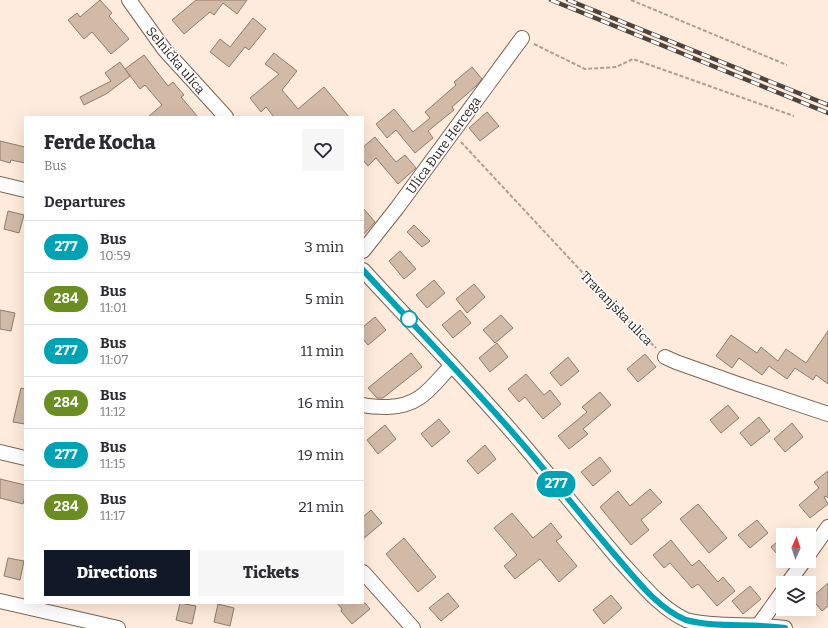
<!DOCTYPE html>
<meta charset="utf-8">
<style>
:root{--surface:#fff;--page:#f7f7f7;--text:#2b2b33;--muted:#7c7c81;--line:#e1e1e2;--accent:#111827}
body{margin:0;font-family:Bitter,serif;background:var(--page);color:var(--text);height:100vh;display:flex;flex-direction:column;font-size:15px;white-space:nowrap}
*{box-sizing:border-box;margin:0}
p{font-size:13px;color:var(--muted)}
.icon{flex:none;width:22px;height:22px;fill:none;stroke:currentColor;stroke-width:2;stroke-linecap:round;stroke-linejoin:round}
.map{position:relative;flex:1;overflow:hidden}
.sheet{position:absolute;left:24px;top:116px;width:340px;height:488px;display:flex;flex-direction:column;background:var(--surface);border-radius:0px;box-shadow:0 4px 16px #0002}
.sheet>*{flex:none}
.badge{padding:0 8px;border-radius:13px;font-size:14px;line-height:26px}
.needle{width:26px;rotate:3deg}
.controls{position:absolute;left:776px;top:528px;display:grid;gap:8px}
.controls a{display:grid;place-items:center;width:40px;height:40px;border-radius:0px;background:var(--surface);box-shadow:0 4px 16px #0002;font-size:20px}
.map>.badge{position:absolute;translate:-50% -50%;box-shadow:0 0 0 2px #fff}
h2{padding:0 20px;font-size:15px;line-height:36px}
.round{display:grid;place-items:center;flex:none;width:42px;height:42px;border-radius:0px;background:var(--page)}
.head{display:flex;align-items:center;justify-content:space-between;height:68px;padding:0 20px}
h1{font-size:19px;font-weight:800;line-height:30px}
.primary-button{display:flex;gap:8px;margin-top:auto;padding:8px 20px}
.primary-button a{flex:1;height:46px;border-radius:0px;background:var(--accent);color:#fff;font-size:16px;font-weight:800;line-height:46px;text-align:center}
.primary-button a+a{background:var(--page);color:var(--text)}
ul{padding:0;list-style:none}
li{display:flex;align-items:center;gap:12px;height:52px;padding:0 20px;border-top:1px solid var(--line)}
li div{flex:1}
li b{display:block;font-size:15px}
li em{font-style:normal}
li .badge{min-width:44px;font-weight:700;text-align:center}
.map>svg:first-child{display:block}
</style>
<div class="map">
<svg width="828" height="628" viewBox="0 0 828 628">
<rect width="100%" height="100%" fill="#ffebdb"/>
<g fill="#d2baa7" stroke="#917b6a">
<polygon points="100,0 112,13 109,16 129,39 111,54 92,32 84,39 68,20 77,13 80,17"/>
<polygon points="196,0 247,0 237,14 223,3 214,15 210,12 184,34 172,20"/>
<polygon points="253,18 266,29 249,50 245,47 229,67 210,52 220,39 230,47"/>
<polygon points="274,53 297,71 282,90 298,109 324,87 349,117 274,117 266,107 261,112 250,98 279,74 265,64"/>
<polygon points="144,55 168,86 173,82 184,95 181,97 198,117 148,117 162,105 145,85 140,89 125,69"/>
<polygon points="120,62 130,76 106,94 84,105 80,97 111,81 105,73"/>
<polygon points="472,67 482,79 475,87 452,107 454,110 428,131 433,138 415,153 396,130 387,138 376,124 394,109 413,132 430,118 425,112 456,85 454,82"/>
<polygon points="487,112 499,126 480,141 469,128"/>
<polygon points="375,137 396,162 405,155 416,168 398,184 376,158 368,166 363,160 363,147"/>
<polygon points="0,141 25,147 25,163 11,160 10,163 0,160"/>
<polygon points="363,208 375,222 363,235"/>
<polygon points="8,211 24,215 19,233 4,229"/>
<polygon points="414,225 430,241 422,247 407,232"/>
<polygon points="400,251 416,269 404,279 389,261"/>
<polygon points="434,280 445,293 427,308 416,295"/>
<polygon points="474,284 485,297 467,313 456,299"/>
<polygon points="0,310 15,313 11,331 0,329"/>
<polygon points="460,310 471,323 453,338 442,325"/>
<polygon points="501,315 513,328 495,343 483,330"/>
<polygon points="375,317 386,330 368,345 363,339 363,327"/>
<polygon points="828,331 828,384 816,375 813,380 795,368 787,379 769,366 762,375 739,358 732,368 716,356 731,335 757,353 761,347 778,361 786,349 806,363"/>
<polygon points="497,343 508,357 490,372 479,358"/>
<polygon points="411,353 422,367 383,398 377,398 368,388"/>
<polygon points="645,354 656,367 638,382 627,369"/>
<polygon points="568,357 579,371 561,386 550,373"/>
<polygon points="526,374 544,395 550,390 561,404 543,419 525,397 519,402 508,389"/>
<polygon points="21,388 25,389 25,424 13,422"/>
<polygon points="600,392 611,405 583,429 588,434 569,449 558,436 587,412 582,407"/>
<polygon points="728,405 739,418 721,433 710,420"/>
<polygon points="759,417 770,431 751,446 740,433"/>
<polygon points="439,419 450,432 432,447 421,434"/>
<polygon points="792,423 803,437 785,452 774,439"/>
<polygon points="385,425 396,439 378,454 367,440"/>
<polygon points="485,445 496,459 478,474 467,461"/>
<polygon points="600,457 611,471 593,486 581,472"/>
<polygon points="828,471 828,498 826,496 824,497 828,504 810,518 799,505 819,488 814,482"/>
<polygon points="0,479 25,485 25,496 23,504 0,498"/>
<polygon points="650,489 662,502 641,520 649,530 631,545 600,507 618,491 630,506"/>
<polygon points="698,504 727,538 709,553 680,519"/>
<polygon points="371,510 382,523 363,539 363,517"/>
<polygon points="512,513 533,538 551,523 562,537 556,541 577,566 559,582 540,559 515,579 504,566 517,555 494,528"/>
<polygon points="757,520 768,533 750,548 738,535"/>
<polygon points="783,537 783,561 771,547"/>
<polygon points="404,538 436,577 418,592 386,554"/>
<polygon points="671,540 692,566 699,560 718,582 723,577 735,591 717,606 698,584 692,588 670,563 664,568 653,555"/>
<polygon points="8,558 24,561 20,580 4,576"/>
<polygon points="828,583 828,606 822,611 811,598"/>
<polygon points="750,586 761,599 743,614 732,601"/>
<polygon points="448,593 459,606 441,621 429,608"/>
<polygon points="611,595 622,608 604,624 593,610"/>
<polygon points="180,603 196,606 192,624 176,620"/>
<polygon points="337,603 365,603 370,609 352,624 341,611 342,609"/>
<polygon points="218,604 234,608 230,626 214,622"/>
</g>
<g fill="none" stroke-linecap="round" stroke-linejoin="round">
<defs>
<g id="minor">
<polyline points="129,0 164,49 226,117"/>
<polyline points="0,184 25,190"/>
<polyline points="363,251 397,208 522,38"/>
<path d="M 363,270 C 415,327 470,382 520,441 C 554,481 587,522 621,562 C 640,582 660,608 686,620 C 716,628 754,623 785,628"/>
<polyline points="665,357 676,362 738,384 828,414"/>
<path d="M 363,405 C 371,407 380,407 388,407 C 421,406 431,387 452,365"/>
<polyline points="0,452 25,458"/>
<polyline points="809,554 828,527"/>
<polyline points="363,572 413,628"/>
<polyline points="788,583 804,561"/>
<polyline points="0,601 118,628"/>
<polyline points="758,626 783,591"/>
</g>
</defs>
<use href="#minor" stroke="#7a6554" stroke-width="16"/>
<g stroke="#ad9e91" stroke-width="2" stroke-dasharray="4 2" stroke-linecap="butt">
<polyline points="631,0 787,65"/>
<polyline points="534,44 585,69 616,67 633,59 794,116"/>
<polyline points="461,142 623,316 656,348"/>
</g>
<use href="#minor" stroke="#fff" stroke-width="14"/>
<defs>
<g id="rail">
<polyline points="551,0 828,113"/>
<polyline points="568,0 828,105"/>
</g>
</defs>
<use href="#rail" stroke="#4f443c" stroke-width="4.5"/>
<use href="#rail" stroke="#fff" stroke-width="3" stroke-dasharray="9" stroke-linecap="butt"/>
</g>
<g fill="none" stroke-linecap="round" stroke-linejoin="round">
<defs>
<path id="line" d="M 363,270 C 415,327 470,383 520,441 C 553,479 583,518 615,555 C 635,578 657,608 686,620 C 715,628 754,623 785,628"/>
</defs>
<use href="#line" stroke="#fff" stroke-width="9"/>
<use href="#line" stroke="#00a3b4" stroke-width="6"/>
</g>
<circle fill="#fff" stroke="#00a3b4" stroke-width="2" cx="409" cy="319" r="8"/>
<g text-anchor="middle" stroke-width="3" stroke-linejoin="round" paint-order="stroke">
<g font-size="13" fill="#2c231c" stroke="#fff">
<text transform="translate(176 60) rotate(50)" y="5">Selnička ulica</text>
<text transform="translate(443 145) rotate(-54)" y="5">Ulica Đure Hercega</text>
<text transform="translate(617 308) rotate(46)" y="5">Travanjska ulica</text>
</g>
</g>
</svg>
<div class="controls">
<a><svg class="needle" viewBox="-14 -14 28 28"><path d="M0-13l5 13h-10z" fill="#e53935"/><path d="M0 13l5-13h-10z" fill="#7c7c81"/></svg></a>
<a><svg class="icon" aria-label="layers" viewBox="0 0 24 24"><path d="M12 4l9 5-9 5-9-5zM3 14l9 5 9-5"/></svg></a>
</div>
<b class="badge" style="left:556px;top:484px;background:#00a3b4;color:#fff">277</b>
<section class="sheet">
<div class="head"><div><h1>Ferde Kocha</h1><p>Bus</p></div><a class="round"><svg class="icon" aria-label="heart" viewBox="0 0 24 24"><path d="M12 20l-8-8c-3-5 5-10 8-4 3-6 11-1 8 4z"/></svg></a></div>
<h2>Departures</h2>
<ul>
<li><span class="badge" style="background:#00a3b4;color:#fff">277</span><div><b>Bus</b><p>10:59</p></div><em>3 min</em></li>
<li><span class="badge" style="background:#6b8e23;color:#fff">284</span><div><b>Bus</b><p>11:01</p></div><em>5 min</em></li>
<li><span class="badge" style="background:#00a3b4;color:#fff">277</span><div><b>Bus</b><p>11:07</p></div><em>11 min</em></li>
<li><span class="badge" style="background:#6b8e23;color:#fff">284</span><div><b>Bus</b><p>11:12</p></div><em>16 min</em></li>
<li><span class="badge" style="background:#00a3b4;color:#fff">277</span><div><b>Bus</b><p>11:15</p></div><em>19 min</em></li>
<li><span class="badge" style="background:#6b8e23;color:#fff">284</span><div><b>Bus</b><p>11:17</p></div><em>21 min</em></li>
</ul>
<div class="primary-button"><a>Directions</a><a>Tickets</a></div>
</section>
</div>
